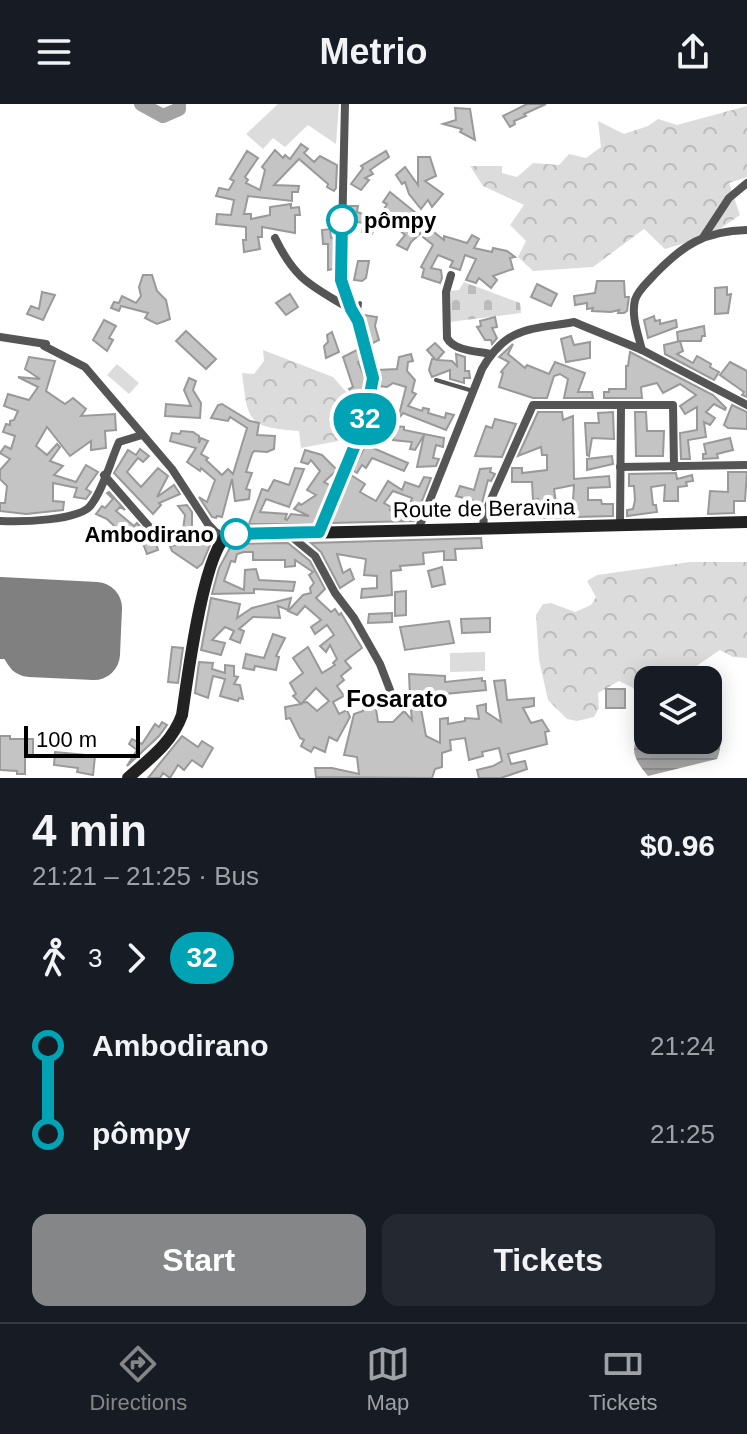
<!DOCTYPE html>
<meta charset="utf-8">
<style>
:root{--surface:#171b24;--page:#242831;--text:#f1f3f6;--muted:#9ea1a6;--line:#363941;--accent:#858687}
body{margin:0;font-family:Arial,sans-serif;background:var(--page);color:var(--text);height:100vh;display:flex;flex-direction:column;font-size:30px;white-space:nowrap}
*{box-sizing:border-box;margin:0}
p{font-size:26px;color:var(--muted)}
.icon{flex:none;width:44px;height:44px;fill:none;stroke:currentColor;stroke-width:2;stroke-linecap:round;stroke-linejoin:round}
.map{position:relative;height:674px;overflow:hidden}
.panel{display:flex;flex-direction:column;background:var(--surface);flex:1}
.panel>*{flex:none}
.badge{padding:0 16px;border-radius:26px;font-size:28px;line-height:52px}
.tools{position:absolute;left:634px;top:562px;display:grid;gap:16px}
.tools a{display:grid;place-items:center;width:88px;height:88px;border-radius:16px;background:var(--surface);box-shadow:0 4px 20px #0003;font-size:40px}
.scale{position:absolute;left:24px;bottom:20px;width:116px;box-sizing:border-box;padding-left:8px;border:4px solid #000;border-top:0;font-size:22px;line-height:28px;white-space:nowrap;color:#000;-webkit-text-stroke:6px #fff;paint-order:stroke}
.map>.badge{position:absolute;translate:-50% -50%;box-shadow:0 0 0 4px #fff}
.legs{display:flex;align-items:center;gap:12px;height:88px;padding:0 32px;font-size:26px}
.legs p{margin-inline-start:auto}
.summary{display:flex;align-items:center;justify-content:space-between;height:136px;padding:0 32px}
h1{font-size:44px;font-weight:700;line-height:60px}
.button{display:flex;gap:16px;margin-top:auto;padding:16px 32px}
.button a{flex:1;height:92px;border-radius:16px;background:var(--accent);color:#fff;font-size:32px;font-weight:700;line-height:92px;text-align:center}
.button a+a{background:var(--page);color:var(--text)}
ul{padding:0 32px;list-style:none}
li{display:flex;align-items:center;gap:28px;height:88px;font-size:30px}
li i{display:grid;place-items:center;width:12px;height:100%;margin:0 10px;background:currentColor}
li i::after{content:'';width:20px;height:20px;margin:-10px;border:6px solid;border-radius:50%;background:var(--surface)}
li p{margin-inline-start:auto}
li:first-child i{background:linear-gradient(#0000 50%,currentColor 0)}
li:last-child i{background:linear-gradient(currentColor 50%,#0000 0)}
header{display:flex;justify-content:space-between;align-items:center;height:104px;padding:0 32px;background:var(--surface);font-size:36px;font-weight:700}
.tab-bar{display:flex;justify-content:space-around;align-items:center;height:112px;border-top:2px solid var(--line);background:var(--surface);font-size:22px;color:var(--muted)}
.tab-bar a{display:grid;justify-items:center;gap:4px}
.tab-bar .selected{color:var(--accent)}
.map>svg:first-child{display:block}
</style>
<header><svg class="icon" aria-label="menu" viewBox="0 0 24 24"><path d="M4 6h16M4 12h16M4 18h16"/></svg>Metrio<svg class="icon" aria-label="share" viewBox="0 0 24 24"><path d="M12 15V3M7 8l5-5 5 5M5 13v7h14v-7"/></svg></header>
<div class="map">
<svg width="747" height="674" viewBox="0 0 747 674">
<defs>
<pattern id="forest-crowns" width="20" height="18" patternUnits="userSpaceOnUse" patternTransform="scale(2)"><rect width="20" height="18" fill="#dcdcdc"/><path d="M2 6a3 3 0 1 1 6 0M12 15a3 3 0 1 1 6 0" fill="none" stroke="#bbb"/></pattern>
<pattern id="cemetery-stones" width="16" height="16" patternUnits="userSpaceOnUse" patternTransform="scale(2)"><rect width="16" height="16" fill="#dcdcdc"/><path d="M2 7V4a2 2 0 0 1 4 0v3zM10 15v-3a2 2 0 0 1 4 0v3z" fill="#bbb"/></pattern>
<pattern id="water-rules" width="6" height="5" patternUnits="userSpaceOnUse" patternTransform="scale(2)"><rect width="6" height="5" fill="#a3a3a3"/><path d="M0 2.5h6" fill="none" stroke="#8b8b8b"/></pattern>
</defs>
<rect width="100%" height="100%" fill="#fff"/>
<g fill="#dcdcdc">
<polygon points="278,0 339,0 336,40 308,21 285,43 273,34 263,45 246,30"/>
<polygon points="117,260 139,279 129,290 107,271"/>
<polygon points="485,548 485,567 450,568 450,549"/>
</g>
<g fill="url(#forest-crowns)">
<polygon points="747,2 747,73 729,79 740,111 711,131 665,145 644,125 593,163 533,167 518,153 526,137 510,121 524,101 483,82 470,62 502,62 502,69 517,73 533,59 559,61 569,50 586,54 601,43 598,17 624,30 648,22 658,15 677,21"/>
<path d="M 263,246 L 333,273 L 348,290 L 368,300 L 359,333 L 301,344 L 299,327 C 247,323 248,318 242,269 L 254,270 L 264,257 Z"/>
<polygon points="690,458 747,458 747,554 733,553 720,546 676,576 648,576 648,596 641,599 633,584 619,577 598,589 599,604 594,613 577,617 567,615 548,596 539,556 536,511 543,500 551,499 575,508 591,501 596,493 587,477 597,471"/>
</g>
<polygon fill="url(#cemetery-stones)" points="464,178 520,199 521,209 449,218 450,187 459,186"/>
<path fill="url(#water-rules)" d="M 708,609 C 720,622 724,639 717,655 L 648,672 C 632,653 627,641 648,621 L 648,636 L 708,636 Z"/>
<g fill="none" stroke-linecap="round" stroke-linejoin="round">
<polyline stroke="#a3a3a3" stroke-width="14" points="141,0 163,12 179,5 179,0"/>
<polyline stroke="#808080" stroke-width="52" points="0,499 96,504 94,550 30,547 19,529 0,529"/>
</g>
<g fill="#c4c4c4" stroke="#999" stroke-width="2" fill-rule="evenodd">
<polygon points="527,0 546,0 524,10 526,12 514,17 515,20 510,23 503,12"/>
<polygon points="455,4 470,5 475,36 460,28 462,25 443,20 456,16"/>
<polygon points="301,40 308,45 304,49 314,58 320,52 337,61 336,84 334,87 327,83 328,80 299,55 274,81 299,82 298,88 292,88 292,97 248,92 244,110 251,110 251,115 270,111 270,103 291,100 291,104 299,103 300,111 295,111 295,129 262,123 262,133 258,133 260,145 244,148 243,136 246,136 246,123 216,120 217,110 231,111 234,96 216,92 219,84 229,86 234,77 230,75 247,47 258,54 245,73 248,76 246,79 260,86 265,66 262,63 275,46 283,54 285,51 290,55"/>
<polygon points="386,47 389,53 370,66 373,70 365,74 369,76 361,86 351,80 363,64 361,62"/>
<polygon points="418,53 430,53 436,72 425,77 443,90 432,103 428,96 421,105 409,90 405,78 402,80 396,71 405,63 418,81"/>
<polygon points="390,88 422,114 414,120 423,127 411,138 407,146 397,141 405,131 396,123 397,121 380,112 387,100 383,98"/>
<polygon points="350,102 358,102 357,108 377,115 372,130 362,128 364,119 349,117"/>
<polygon points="330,125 331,134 335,133 334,165 328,166 328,140 323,140 322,126"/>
<polygon points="430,125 444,136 444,132 467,139 472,131 479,135 474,144 492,148 493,144 507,147 515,153 510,154 513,165 493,172 497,176 491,184 479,174 476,179 466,176 476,155 465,151 460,166 450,163 453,157 438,151 431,164 441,166 442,174 440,179 422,173 424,165 421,163 433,141 423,133"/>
<polygon points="358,157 369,157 366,174 362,177 354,176"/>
<polygon points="143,171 152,171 157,187 166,196 170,215 157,220 145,214 148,209 121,202 119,207 111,204 114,198 119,199 122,192 136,199 141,192 139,183"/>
<polygon points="597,177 624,177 625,193 629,193 627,207 624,209 618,209 619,206 611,208 592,207 593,204 587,205 587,199 575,201 574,192 595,189"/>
<polygon points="537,180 557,190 551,202 531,193"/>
<polygon points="727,183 727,191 731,190 728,209 715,210 715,184"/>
<polygon points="42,188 55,191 43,216 27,210 31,202 39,205"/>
<polygon points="290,190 298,203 286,211 276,199"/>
<polygon points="364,211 377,213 375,222 379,236 371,240"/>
<polygon points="654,212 655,217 660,216 660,220 676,216 677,223 648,234 644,216"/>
<polygon points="495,213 497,223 492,224 497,234 492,240 491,236 485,236 477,223 481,222 480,217"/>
<polygon points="104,216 116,222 109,234 113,236 107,247 93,236"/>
<polygon points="704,222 705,232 702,232 701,237 678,237 677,228"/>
<polygon points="186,227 216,255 206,265 176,237"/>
<polygon points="332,228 339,248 326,254 324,242 328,238 327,231"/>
<polygon points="571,232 574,241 590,238 590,254 566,258 561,235"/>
<polygon points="680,237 683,247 677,250 693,259 697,252 711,260 710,263 719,268 714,276 665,250 664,241"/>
<polygon points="435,239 444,248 437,256 452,257 457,262 456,250 465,253 465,267 469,267 470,274 464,274 464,279 450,275 450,266 432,273 429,266 432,255 435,255 427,246"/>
<polygon points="513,240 508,250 525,264 527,261 549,270 555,258 585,269 578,288 592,288 593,294 564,294 568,275 560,270 554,272 547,294 533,294 499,283 503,269 501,268 509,258 499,253"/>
<polygon points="357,246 361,256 358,258 366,276 364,286 353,291 349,285 353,283 343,253"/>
<polygon points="630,248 713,291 726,304 725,306 714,300 706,308 715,314 710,321 704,318 706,333 688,336 690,355 681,355 680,329 697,326 697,303 685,310 680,302 696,291 680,280 663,289 657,279 641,283 642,294 604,294 604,288 609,288 609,285 626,285 626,262 628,262"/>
<polygon points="411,250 413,257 408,258 407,267 415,276 412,288 416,290 408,302 422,307 423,304 429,305 428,309 445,314 446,309 454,311 446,326 403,309 398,315 406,283 393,279 387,283 379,282 378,266 397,265 399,253"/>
<polygon points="29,253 55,257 46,287 65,300 73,294 86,305 81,312 115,310 116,326 105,327 106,344 91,346 91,337 70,352 47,323 36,342 47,351 57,340 60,343 50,357 63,362 54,371 76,378 86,361 98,368 86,385 91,388 86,395 74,393 77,384 53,379 53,397 64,398 63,406 26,410 0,407 0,399 5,399 7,382 0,375 0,366 10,355 0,349 5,342 11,345 15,332 3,328 6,320 10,321 10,317 14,316 18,307 4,302 8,290 29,296 38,283 18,273 40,275 25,265"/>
<polygon points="730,258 747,267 747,293 742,291 744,288 720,271"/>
<polygon points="189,274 196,277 193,286 201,299 200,314 165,312 166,300 191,302 184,286"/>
<polygon points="222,300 250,317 259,319 257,331 275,332 274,345 267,348 254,347 252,350 246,368 252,369 246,385 250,386 249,395 235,397 232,375 222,413 217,412 216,414 212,413 199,393 207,398 215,376 201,364 200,367 187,358 196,344 170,337 172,329 180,330 181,327 193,328 199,332 199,339 201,334 208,337 201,350 208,354 206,356 222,371 228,365 233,370 247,324 230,313 228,317 211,314 218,301"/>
<polygon points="732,301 747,308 747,325 728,324 724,321"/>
<path d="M 538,308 L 562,308 L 563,316 L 573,312 L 574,375 L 609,372 L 610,383 L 588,384 L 588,396 L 601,396 L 602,400 L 613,400 L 613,412 L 539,414 L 538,395 L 533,396 L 532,378 L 512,378 L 512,364 L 522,364 L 522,369 L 547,366 L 547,351 L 542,351 L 541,343 L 518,352 ZM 574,381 L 573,397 L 556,399 L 554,385 Z"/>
<polygon points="613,308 614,335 592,334 589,352 587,351 585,319 599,319 598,309"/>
<polygon points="635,308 646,308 647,327 664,327 663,352 636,352"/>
<polygon points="495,315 516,320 502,353 475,352 486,322 492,324"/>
<polygon points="396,322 404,323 404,326 444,334 443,343 436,341 433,354 439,355 436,362 417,363 424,331 415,346 410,345 412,338 393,336"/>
<polygon points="730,334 733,346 717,350 718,354 703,355 703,350 706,350 704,340"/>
<polygon points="366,341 408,359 404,367 372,354 366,364 362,361 357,369 352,366"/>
<polygon points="140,345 149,352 143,358 138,354 127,368 141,383 158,364 168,372 157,393 174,381 180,390 159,399 161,401 153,410 114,369 128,346 136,351"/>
<polygon points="305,346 322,351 337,366 324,378 331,382 315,420 249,420 262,385 268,387 274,376 289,381 295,364 304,365 289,403 266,395 260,408 287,410 285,415 287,416 291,410 309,412 294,405 299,399 301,401 316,391 307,386 320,367 311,356 308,360 301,358"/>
<polygon points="612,352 613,360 587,366 587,355"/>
<polygon points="491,364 490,368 495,370 491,377 488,376 482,399 456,392 460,382 474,386 480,365"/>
<polygon points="728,368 747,368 745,397 734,397 734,409 708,410 710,387 728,388"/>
<polygon points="676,369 677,375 692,371 693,377 686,378 687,382 678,383 678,397 664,397 665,381 651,383 653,401 656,401 657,408 627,412 627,406 633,405 635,396 634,382 629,382 629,370"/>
<path d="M 351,371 L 365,380 L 360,388 L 376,397 L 388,377 L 402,386 L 405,378 L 419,383 L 424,373 L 431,374 L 414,417 L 330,419 ZM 393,387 L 412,394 L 407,409 L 390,406 L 391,403 L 384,399 Z"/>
<polygon points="109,388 125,406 120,403 116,407 134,422 137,419 156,440 158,446 147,450 140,432 132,439 107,415 96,410 102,402 105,404 113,395 107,389"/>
<polygon points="187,401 192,408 192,423 197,425 183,426 185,411 178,402"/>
<polygon points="481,434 482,444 455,445 456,456 444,456 444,447 423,449 424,460 400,462 401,466 391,467 392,491 361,494 362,485 377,484 377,472 364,471 366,455 337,450 343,469 350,465 354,475 340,484 321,448 311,439"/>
<polygon points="207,437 211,439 202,460 197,464 172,447 170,442"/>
<path d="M 288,439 L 310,457 L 325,485 L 316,494 L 331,508 L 335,505 L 339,511 L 341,509 L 362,544 L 345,557 L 351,564 L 341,572 L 344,576 L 337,582 L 344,592 L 333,598 L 339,610 L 347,606 L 350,613 L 337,637 L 329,633 L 325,648 L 314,643 L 311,648 L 301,642 L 304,636 L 300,634 L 290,614 L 286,615 L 285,603 L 301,600 L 293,592 L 296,590 L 290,579 L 303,569 L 293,554 L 308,543 L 322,569 L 335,561 L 333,559 L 337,555 L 330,541 L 326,548 L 320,542 L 334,531 L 327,521 L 315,530 L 311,523 L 321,516 L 305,502 L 297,511 L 288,507 L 303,491 L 311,489 L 310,484 L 314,479 L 309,471 L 313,468 L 295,456 L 295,462 L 285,463 L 285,456 L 253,456 L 253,448 L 244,448 L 237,450 L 235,458 L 231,457 L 224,477 L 244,486 L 245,466 L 256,465 L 259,476 L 295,478 L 293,487 L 254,485 L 254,489 L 212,490 L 219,464 L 232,440 ZM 316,584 L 329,597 L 317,607 L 307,598 L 302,599 Z"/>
<polygon points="442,463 445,480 432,483 428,467"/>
<polygon points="406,487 406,511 395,512 395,488"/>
<polygon points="211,494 240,500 237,514 252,504 291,494 288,506 278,502 280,514 253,513 239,525 244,527 240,539 230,535 234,527 225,523 212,536 225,539 221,551 201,546"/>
<polygon points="392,509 392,518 368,519 369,510"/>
<polygon points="490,514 490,528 462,529 461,515"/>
<polygon points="449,517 454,539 405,546 400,523"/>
<polygon points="273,530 285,534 276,552 279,553 276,566 255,562 254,566 243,564 246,550 264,554"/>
<polygon points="172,543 183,544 178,579 168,578"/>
<polygon points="199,558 213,559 212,565 225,569 225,561 234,562 234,572 238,573 234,580 240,581 243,595 239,594 238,597 220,592 225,575 213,572 208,594 195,589"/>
<polygon points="409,570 445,572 445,578 482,574 482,577 485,577 486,586 445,590 445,594 410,594"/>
<polygon points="505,576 507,596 534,594 534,602 523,604 531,619 542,616 549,627 545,628 547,640 508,650 511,660 525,657 527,665 501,674 479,674 477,666 493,662 502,657 499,644 482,648 483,652 469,656 465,634 450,636 451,646 442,649 442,663 435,665 432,674 316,673 315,664 332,664 359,670 357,653 344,651 354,610 363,607 363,594 383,588 388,599 376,605 378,618 393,618 404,607 412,616 411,606 421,605 426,632 440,639 440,615 448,614 448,620 465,617 465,614 479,615 477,602 486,600 486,608 501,618 494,577"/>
<rect x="606" y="585" width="19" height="19"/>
<polygon points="162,618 167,621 159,632 127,662 137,646 129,640 132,635 142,640 155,620 159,623"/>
<polygon points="0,632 10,632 10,635 33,635 33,651 25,651 25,670 17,670 17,667 0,666"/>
<polygon points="182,632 198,643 202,637 213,644 202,663 192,656 184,666 178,661 170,674 163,669 160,674 148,674"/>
<polygon points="55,648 95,652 93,671 77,668 78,664 54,661"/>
</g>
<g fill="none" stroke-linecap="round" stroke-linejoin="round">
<g stroke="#555" stroke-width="4">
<polyline points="358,215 360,199"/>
<polyline points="436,276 473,287"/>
</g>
<g stroke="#555" stroke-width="8">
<polyline points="704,132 729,94 747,79"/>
<path d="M 275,134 C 296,177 311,181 350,205"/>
<path d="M 451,171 L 446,188 L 447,234 C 454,247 477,247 491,250"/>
<polyline points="0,233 46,240 44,242 85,263 172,365 208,420 222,435"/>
<path d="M 642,246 C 638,230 631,212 635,196 C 638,186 647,179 654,171 C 683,141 704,127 747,126"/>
<polyline points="620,363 747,361"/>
<polyline points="104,371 158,433 165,436 217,429"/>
<path d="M 0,417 C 19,418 80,417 91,401 C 103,386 111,356 119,338 L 142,331"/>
<polyline points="620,421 621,303"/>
<polyline points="483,424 484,412 492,393 533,301 673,301 674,363"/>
<path d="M 418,426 L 482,265 C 507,222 529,226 574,218 L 581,221 L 642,246 L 747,301"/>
<polyline points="319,428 365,317 373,274 358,217 351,205 341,176 345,0"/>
<polyline points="287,429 315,452 335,489 354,514 380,560 395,599"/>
</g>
<path stroke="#222" stroke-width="12" d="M 128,674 C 149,655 172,639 182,611 C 187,578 203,447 228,431 L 747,418"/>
</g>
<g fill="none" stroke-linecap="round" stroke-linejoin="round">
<defs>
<polyline id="line-1" points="236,430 319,428 365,317 373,274 358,217 351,205 341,176 342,116"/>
</defs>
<use href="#line-1" stroke="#fff" stroke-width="18"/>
<use href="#line-1" stroke="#00a3b4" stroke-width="12"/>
</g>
<g fill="#fff" stroke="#00a3b4" stroke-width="4">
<circle cx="342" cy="116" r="14"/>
<circle cx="236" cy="430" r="14"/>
</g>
<g text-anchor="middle" stroke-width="8" stroke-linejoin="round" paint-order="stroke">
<g font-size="22" font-weight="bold" fill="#000" stroke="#fff" text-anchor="start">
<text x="364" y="124">pômpy</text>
<text x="214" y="438" text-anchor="end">Ambodirano</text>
</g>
<g font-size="22" fill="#000" stroke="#fff">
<text transform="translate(484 404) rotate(-1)" y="8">Route de Beravina</text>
</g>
<g font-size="24" font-weight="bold" fill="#000" stroke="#fff">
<text x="397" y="603">Fosarato</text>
</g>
</g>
</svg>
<div class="tools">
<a><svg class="icon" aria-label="layers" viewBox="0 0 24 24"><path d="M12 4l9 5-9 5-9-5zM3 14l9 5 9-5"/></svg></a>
</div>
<div class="scale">100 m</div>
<b class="badge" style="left:365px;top:315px;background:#00a3b4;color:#fff">32</b>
</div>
<section class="panel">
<div class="summary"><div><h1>4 min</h1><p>21:21 – 21:25 · Bus</p></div><b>$0.96</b></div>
<div class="legs"><svg class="icon" aria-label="walk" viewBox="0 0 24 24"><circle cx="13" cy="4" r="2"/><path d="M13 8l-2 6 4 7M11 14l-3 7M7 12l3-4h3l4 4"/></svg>3<svg class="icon" aria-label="forward" viewBox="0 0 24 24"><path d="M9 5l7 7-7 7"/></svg><b class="badge" style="background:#00a3b4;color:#fff">32</b></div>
<ul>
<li><i style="color:#00a3b4"></i><b>Ambodirano</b><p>21:24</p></li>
<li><i style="color:#00a3b4"></i><b>pômpy</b><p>21:25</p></li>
</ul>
<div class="button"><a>Start</a><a>Tickets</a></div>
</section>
<nav class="tab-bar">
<a class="selected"><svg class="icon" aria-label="directions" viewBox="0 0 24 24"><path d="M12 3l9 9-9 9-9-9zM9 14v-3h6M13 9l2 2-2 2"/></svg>Directions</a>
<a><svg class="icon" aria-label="map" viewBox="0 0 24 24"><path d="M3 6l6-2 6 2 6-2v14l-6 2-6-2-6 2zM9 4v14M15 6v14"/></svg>Map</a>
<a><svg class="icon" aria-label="tickets" viewBox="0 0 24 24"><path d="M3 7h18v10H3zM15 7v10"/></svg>Tickets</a>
</nav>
